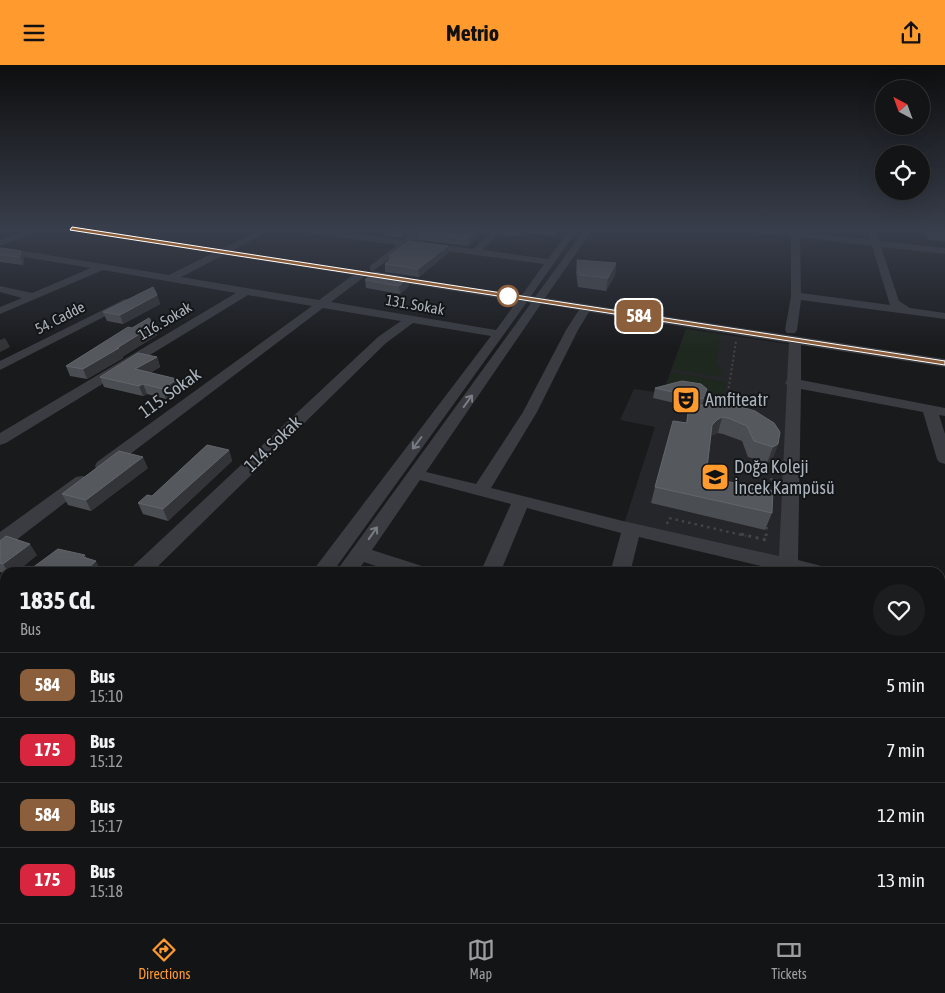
<!DOCTYPE html>
<meta charset="utf-8">
<style>
:root{--surface:#131415;--page:#1c1d1e;--text:#f1f3f6;--muted:#9d9ea0;--line:#323334;--accent:#ff9a2f}
body{margin:0;font-family:"Asap Condensed",sans-serif;background:var(--page);color:var(--text);height:100vh;display:flex;flex-direction:column;font-size:19px;white-space:nowrap}
*{box-sizing:border-box;margin:0}
p{font-size:16px;color:var(--muted)}
.icon{flex:none;width:28px;height:28px;fill:none;stroke:currentColor;stroke-width:2;stroke-linecap:round;stroke-linejoin:round}
.map{position:relative;flex:1;overflow:hidden}
.panel{position:absolute;left:0px;top:502px;width:945px;height:356px;display:flex;flex-direction:column;background:var(--surface);border-radius:15px 15px 0 0;box-shadow:0 5px 20px #0002,0 0 0 1px var(--line)}
.panel>*{flex:none}
.badge{padding:0 10px;border-radius:8px;font-size:18px;line-height:32px}
.needle{width:32px;rotate:319deg}
.fabs{position:absolute;left:875px;top:15px;display:grid;gap:10px}
.fabs a{display:grid;place-items:center;width:55px;height:55px;border-radius:50%;background:var(--surface);box-shadow:0 5px 20px #0002,0 0 0 1px var(--line);font-size:25px}
.map>.badge{position:absolute;translate:-50% -50%;box-shadow:0 0 0 2px #fff}
.round{display:grid;place-items:center;flex:none;width:52px;height:52px;border-radius:26px;background:var(--page)}
.headline{display:flex;align-items:center;justify-content:space-between;height:85px;padding:0 20px}
h1{font-size:24px;font-weight:700;line-height:38px}
ul{padding:0;list-style:none}
li{display:flex;align-items:center;gap:15px;height:65px;padding:0 20px;border-top:1px solid var(--line)}
li div{flex:1}
li b{display:block;font-size:19px}
li em{font-style:normal}
li .badge{min-width:55px;font-weight:700;text-align:center}
header{display:flex;justify-content:space-between;align-items:center;height:65px;padding:0 20px;background:var(--accent);color:#111;font-size:22px;font-weight:700}
.tabs{display:flex;justify-content:space-around;align-items:center;height:70px;border-top:1px solid var(--line);background:var(--surface);font-size:14px;color:var(--muted)}
.tabs a{display:grid;justify-items:center;gap:2px}
.tabs .on{color:var(--accent)}
.map>svg:first-child{display:block}
</style>
<header><svg class="icon" aria-label="menu" viewBox="0 0 24 24"><path d="M4 6h16M4 12h16M4 18h16"/></svg>Metrio<svg class="icon" aria-label="share" viewBox="0 0 24 24"><path d="M12 15V3M7 8l5-5 5 5M5 13v7h14v-7"/></svg></header>
<div class="map">
<svg width="945" height="858" viewBox="0 0 945 858">
<rect width="100%" height="100%" fill="#191a1c"/>
<polygon fill="#252629" points="686,264 795,280 788,499 623,462 655,362 620,355 634,324 663,328"/>
<g fill="#1f281f">
<polygon points="686,264 721,270 716,300 722,302 721,312 672,304"/>
<polygon points="671,307 726,317 723,331 667,320"/>
</g>
<g fill="none" stroke-linecap="round" stroke-linejoin="round">
<polyline stroke="#404449" stroke-width="2" stroke-dasharray="2 2.5" stroke-linecap="butt" points="726,341 736,276"/>
<g stroke="#404449" stroke-width="2.5" stroke-dasharray="2.5 4" stroke-linecap="butt">
<polyline points="726,342 726,340"/>
<polyline points="768,428 776,394"/>
<polyline points="667,459 669,453 746,471"/>
<polyline points="766,471 767,458"/>
</g>
<polyline stroke="#404449" stroke-width="3" stroke-dasharray="3 4.5" stroke-linecap="butt" points="741,469 766,475 766,469"/>
<g fill="#3a3c41" fill-rule="evenodd">
<polygon points="30,164 42,164 0,181 0,175"/>
<path d="M 68,164 L 88,164 L 221,184 L 262,164 L 272,164 L 232,186 L 522,230 L 544,199 L 407,181 L 373,206 L 370,205 L 370,201 L 397,180 L 301,167 L 297,164 L 320,164 L 403,175 L 418,164 L 427,164 L 413,176 L 473,184 L 495,164 L 504,164 L 482,185 L 548,194 L 570,164 L 578,164 L 531,231 L 535,232 L 585,164 L 593,164 L 545,233 L 945,294 L 945,302 L 801,280 L 801,315 L 945,343 L 945,351 L 939,350 L 945,369 L 945,399 L 939,397 L 937,394 L 923,347 L 801,324 L 798,495 L 829,503 L 832,508 L 778,508 L 778,505 L 639,472 L 630,508 L 610,508 L 621,468 L 527,443 L 500,508 L 480,508 L 511,439 L 420,415 L 372,485 L 428,503 L 431,508 L 396,508 L 364,497 L 356,508 L 335,508 L 531,238 L 527,237 L 332,508 L 311,508 L 491,271 L 413,258 L 386,278 L 151,508 L 128,508 L 131,503 L 378,272 L 401,256 L 323,243 L 109,405 L 97,405 L 95,401 L 97,397 L 312,241 L 248,230 L 6,378 L 0,380 L 0,368 L 236,228 L 103,205 L 0,249 L 0,242 L 22,233 L 0,227 L 0,221 L 32,228 L 91,203 L 0,188 L 0,182 L 169,210 L 213,188 L 72,167 ZM 224,190 L 353,210 L 319,235 L 181,212 ZM 364,212 L 517,236 L 496,265 L 331,237 ZM 541,239 L 579,245 L 566,265 L 523,347 L 476,419 L 426,407 ZM 589,247 L 789,278 L 787,315 L 785,318 L 787,320 L 779,491 L 623,456 L 491,423 L 537,347 L 578,265 Z"/>
<path d="M 744,164 L 791,166 L 791,164 L 799,164 L 799,167 L 870,175 L 867,164 L 875,164 L 879,176 L 945,183 L 945,189 L 881,182 L 899,236 L 910,243 L 945,248 L 945,254 L 801,235 L 797,265 L 795,268 L 787,268 L 785,265 L 791,231 L 791,171 L 748,167 ZM 800,172 L 872,181 L 890,240 L 801,228 Z"/>
<polygon points="125,234 129,235 131,237 129,239 0,305 0,296"/>
<polygon points="82,411 88,412 91,416 88,420 7,482 0,484 0,467 76,412"/>
<polygon points="0,526 5,527 5,544 0,543"/>
<polygon points="940,530 945,531 945,547 940,546"/>
<polygon points="5,620 5,645 0,647 0,622"/>
<polygon points="41,854 75,854 73,858 39,858"/>
<polygon points="80,854 113,854 111,858 78,858"/>
<polygon points="210,854 243,854 241,858 208,858"/>
<polygon points="504,854 536,854 535,858 503,858"/>
<rect x="772" y="854" width="32" height="4"/>
</g>
</g>
<g fill="#4a4d51">
<polygon points="383,164 415,164 403,173 384,171"/>
<polygon points="421,164 493,164 487,169 482,168 468,181 417,175 417,167"/>
<polygon points="500,164 561,164 554,171 523,167 519,171 500,170"/>
<polygon points="924,164 945,164 945,175 944,176 929,175"/>
<polygon points="0,183 21,186 24,194 23,200 0,197"/>
<polygon points="448,188 419,212 385,207 385,199 389,196 389,191"/>
<polygon points="577,195 616,198 615,210 606,226 578,222 576,207"/>
<polygon points="365,215 409,221 400,229 366,223"/>
<polygon points="157,230 160,239 123,259 107,256 103,247"/>
<polygon points="154,260 157,270 122,292 123,293 87,314 70,311 66,301 132,263"/>
<polygon points="157,292 160,302 150,308 177,314 180,324 166,334 147,329 143,331 104,322 100,312"/>
<polygon points="655,323 704,334 702,340 732,339 778,379 772,395 767,398 748,392 742,376 723,369 718,368 712,370 711,372 706,412 772,448 765,465 651,438 655,422 686,357 688,347 696,343 653,333"/>
<polygon points="229,385 232,396 168,456 143,449 138,438 152,431"/>
<polygon points="148,403 91,446 68,440 62,429"/>
<polygon points="0,476 37,490 15,508 5,508 0,507"/>
</g>
<g fill="#323437">
<polygon points="404,164 415,164 403,173 402,166"/>
<polygon points="479,164 482,164 482,168 468,181 468,174"/>
<polygon points="487,164 493,164 487,169"/>
<polygon points="519,164 523,164 523,167 519,171"/>
<polygon points="555,164 561,164 554,171"/>
<polygon points="448,181 448,188 419,212 418,204"/>
<polygon points="21,186 24,194 23,200 20,192"/>
<polygon points="616,198 615,210 606,226 608,213"/>
<polygon points="408,213 409,221 400,229 399,221"/>
<polygon points="157,230 160,239 123,259 120,250"/>
<polygon points="154,260 157,270 122,292 123,293 87,314 83,304"/>
<polygon points="5,273 10,282 0,287 0,275"/>
<polygon points="157,292 160,302 139,314 135,304"/>
<polygon points="177,314 180,324 166,334 163,324"/>
<polygon points="143,319 147,329 143,331 139,321"/>
<polygon points="722,352 718,368 712,370 708,376 712,360 717,355"/>
<polygon points="778,379 772,395 767,398 773,382"/>
<polygon points="229,385 232,396 168,456 163,444"/>
<polygon points="143,392 148,403 91,446 86,435"/>
<polygon points="30,479 37,490 15,508 9,508 3,499"/>
<polygon points="85,490 91,500 96,496 102,508 86,508 83,492"/>
<polygon points="4,564 5,565 5,582 0,586 0,567"/>
</g>
<g fill="#55585d" stroke="#62666c">
<polygon points="388,164 404,164 402,166"/>
<polygon points="421,164 479,164 468,174 417,167"/>
<polygon points="931,164 945,164 945,169 932,167"/>
<polygon points="409,176 448,181 418,204 385,199 395,191 389,191"/>
<polygon points="0,183 21,186 20,192 0,190"/>
<polygon points="577,195 616,198 608,213 579,210"/>
<polygon points="374,207 408,213 399,221 365,215"/>
<polygon points="153,222 157,230 120,250 103,247"/>
<polygon points="149,253 154,260 117,283 119,283 83,304 66,301 128,262 132,263"/>
<polygon points="138,288 157,292 135,304 177,314 163,324 143,319 139,321 100,312"/>
<polygon points="682,316 701,319 707,324 703,334 655,323"/>
<polygon points="732,339 755,346 774,358 780,367 778,379 773,382 754,376 747,361 728,353 722,352 717,355 712,360 706,412 773,426 772,448 655,422 673,356 687,358 688,347 702,340"/>
<polygon points="207,380 229,385 163,444 138,438 147,430 152,431"/>
<polygon points="119,386 143,392 86,435 62,429"/>
<polygon points="6,471 30,479 3,499 0,498 0,476"/>
<polygon points="58,484 85,490 83,492 96,496 85,506 88,507 87,508 33,508 28,506"/>
<polygon points="0,562 4,564 0,567"/>
<polygon points="5,781 5,791 0,789 0,787"/>
</g>
<defs><path id="oneway-shaft" d="M-6 0H5M1.5-3L5.5 0L1.5 3" fill="none" stroke-width="1.6" stroke-linecap="round" stroke-linejoin="round" transform="scale(1.25)"/></defs>
<g stroke="#787d85">
<use href="#oneway-shaft" transform="translate(468 336) rotate(-54)"/>
<use href="#oneway-shaft" transform="translate(417 378) rotate(127)"/>
<use href="#oneway-shaft" transform="translate(373 468) rotate(-55)"/>
</g>
<linearGradient id="sky" x2="0" y2="1"><stop stop-color="#0e0e0f"/><stop offset="0.58" stop-color="#383e4b"/><stop offset="1" stop-color="#383e4b" stop-opacity="0"/></linearGradient>
<rect width="945" height="284" fill="url(#sky)"/>
<polygon fill="#8b5e3c" stroke="#fff" points="72,162 945,296 945,300 70,165"/>
<defs>
<symbol id="theatre-square" viewBox="-11 -11 22 22"><rect x="-9" y="-9" width="18" height="18" rx="4" fill="#ff9a2f" stroke="#141517"/><path d="M-5-5.5Q0-4 5-5.5V0Q5 5 0 6Q-5 5-5 0ZM-3.3-2.5H-1v1.5H-3.3ZM1-2.5H3.3v1.5H1ZM-2.8 1Q0 5.5 2.8 1Z" fill="#111"/></symbol>
<symbol id="school-square" viewBox="-11 -11 22 22"><rect x="-9" y="-9" width="18" height="18" rx="4" fill="#ff9a2f" stroke="#141517"/><path d="M0-5L7-2L0 1L-7-2ZM-4 1L0 2.5L4 1V4Q0 6-4 4Z" fill="#111"/></symbol>
</defs>
<g fill-rule="evenodd">
<use href="#theatre-square" x="670" y="319" width="32" height="32"/>
<use href="#school-square" x="699" y="396" width="32" height="32"/>
</g>
<circle fill="#fff" stroke="#8b5e3c" stroke-width="2.5" cx="508" cy="231" r="10"/>
<g text-anchor="middle" stroke-width="4" stroke-linejoin="round" paint-order="stroke">
<g font-size="15" fill="#abb3bd" stroke="#141517">
<text transform="translate(415 240) rotate(10)" y="5">131. Sokak</text>
<text transform="translate(60 253) rotate(-27)" y="5">54. Cadde</text>
<text transform="translate(165 256) rotate(-31)" y="5">116. Sokak</text>
</g>
<g font-size="18" fill="#abb3bd" stroke="#141517">
<text transform="translate(170 328) rotate(-36)" y="6">115. Sokak</text>
<text transform="translate(273 379) rotate(-44)" y="6">114. Sokak</text>
</g>
<g font-size="18" fill="#abb3bd" stroke="#141517" text-anchor="start">
<text x="705" y="341">Amfiteatr</text>
<text x="734" y="408">Doğa Koleji<tspan x="734" dy="21">İncek Kampüsü</tspan></text>
</g>
</g>
</svg>
<div class="fabs">
<a><svg class="needle" viewBox="-14 -14 28 28"><path d="M0-13l5 13h-10z" fill="#e53935"/><path d="M0 13l5-13h-10z" fill="#9d9ea0"/></svg></a>
<a><svg class="icon" aria-label="locate" viewBox="0 0 24 24"><circle cx="12" cy="12" r="6"/><path d="M12 2v4M12 18v4M2 12h4M18 12h4"/></svg></a>
</div>
<b class="badge" style="left:639px;top:251px;background:#8b5e3c;color:#fff">584</b>
<section class="panel">
<div class="headline"><div><h1>1835 Cd.</h1><p>Bus</p></div><a class="round"><svg class="icon" aria-label="heart" viewBox="0 0 24 24"><path d="M12 20l-8-8c-3-5 5-10 8-4 3-6 11-1 8 4z"/></svg></a></div>
<ul>
<li><span class="badge" style="background:#8b5e3c;color:#fff">584</span><div><b>Bus</b><p>15:10</p></div><em>5 min</em></li>
<li><span class="badge" style="background:#d7263d;color:#fff">175</span><div><b>Bus</b><p>15:12</p></div><em>7 min</em></li>
<li><span class="badge" style="background:#8b5e3c;color:#fff">584</span><div><b>Bus</b><p>15:17</p></div><em>12 min</em></li>
<li><span class="badge" style="background:#d7263d;color:#fff">175</span><div><b>Bus</b><p>15:18</p></div><em>13 min</em></li>
</ul>
</section>
</div>
<nav class="tabs">
<a class="on"><svg class="icon" aria-label="directions" viewBox="0 0 24 24"><path d="M12 3l9 9-9 9-9-9zM9 14v-3h6M13 9l2 2-2 2"/></svg>Directions</a>
<a><svg class="icon" aria-label="map" viewBox="0 0 24 24"><path d="M3 6l6-2 6 2 6-2v14l-6 2-6-2-6 2zM9 4v14M15 6v14"/></svg>Map</a>
<a><svg class="icon" aria-label="tickets" viewBox="0 0 24 24"><path d="M3 7h18v10H3zM15 7v10"/></svg>Tickets</a>
</nav>
